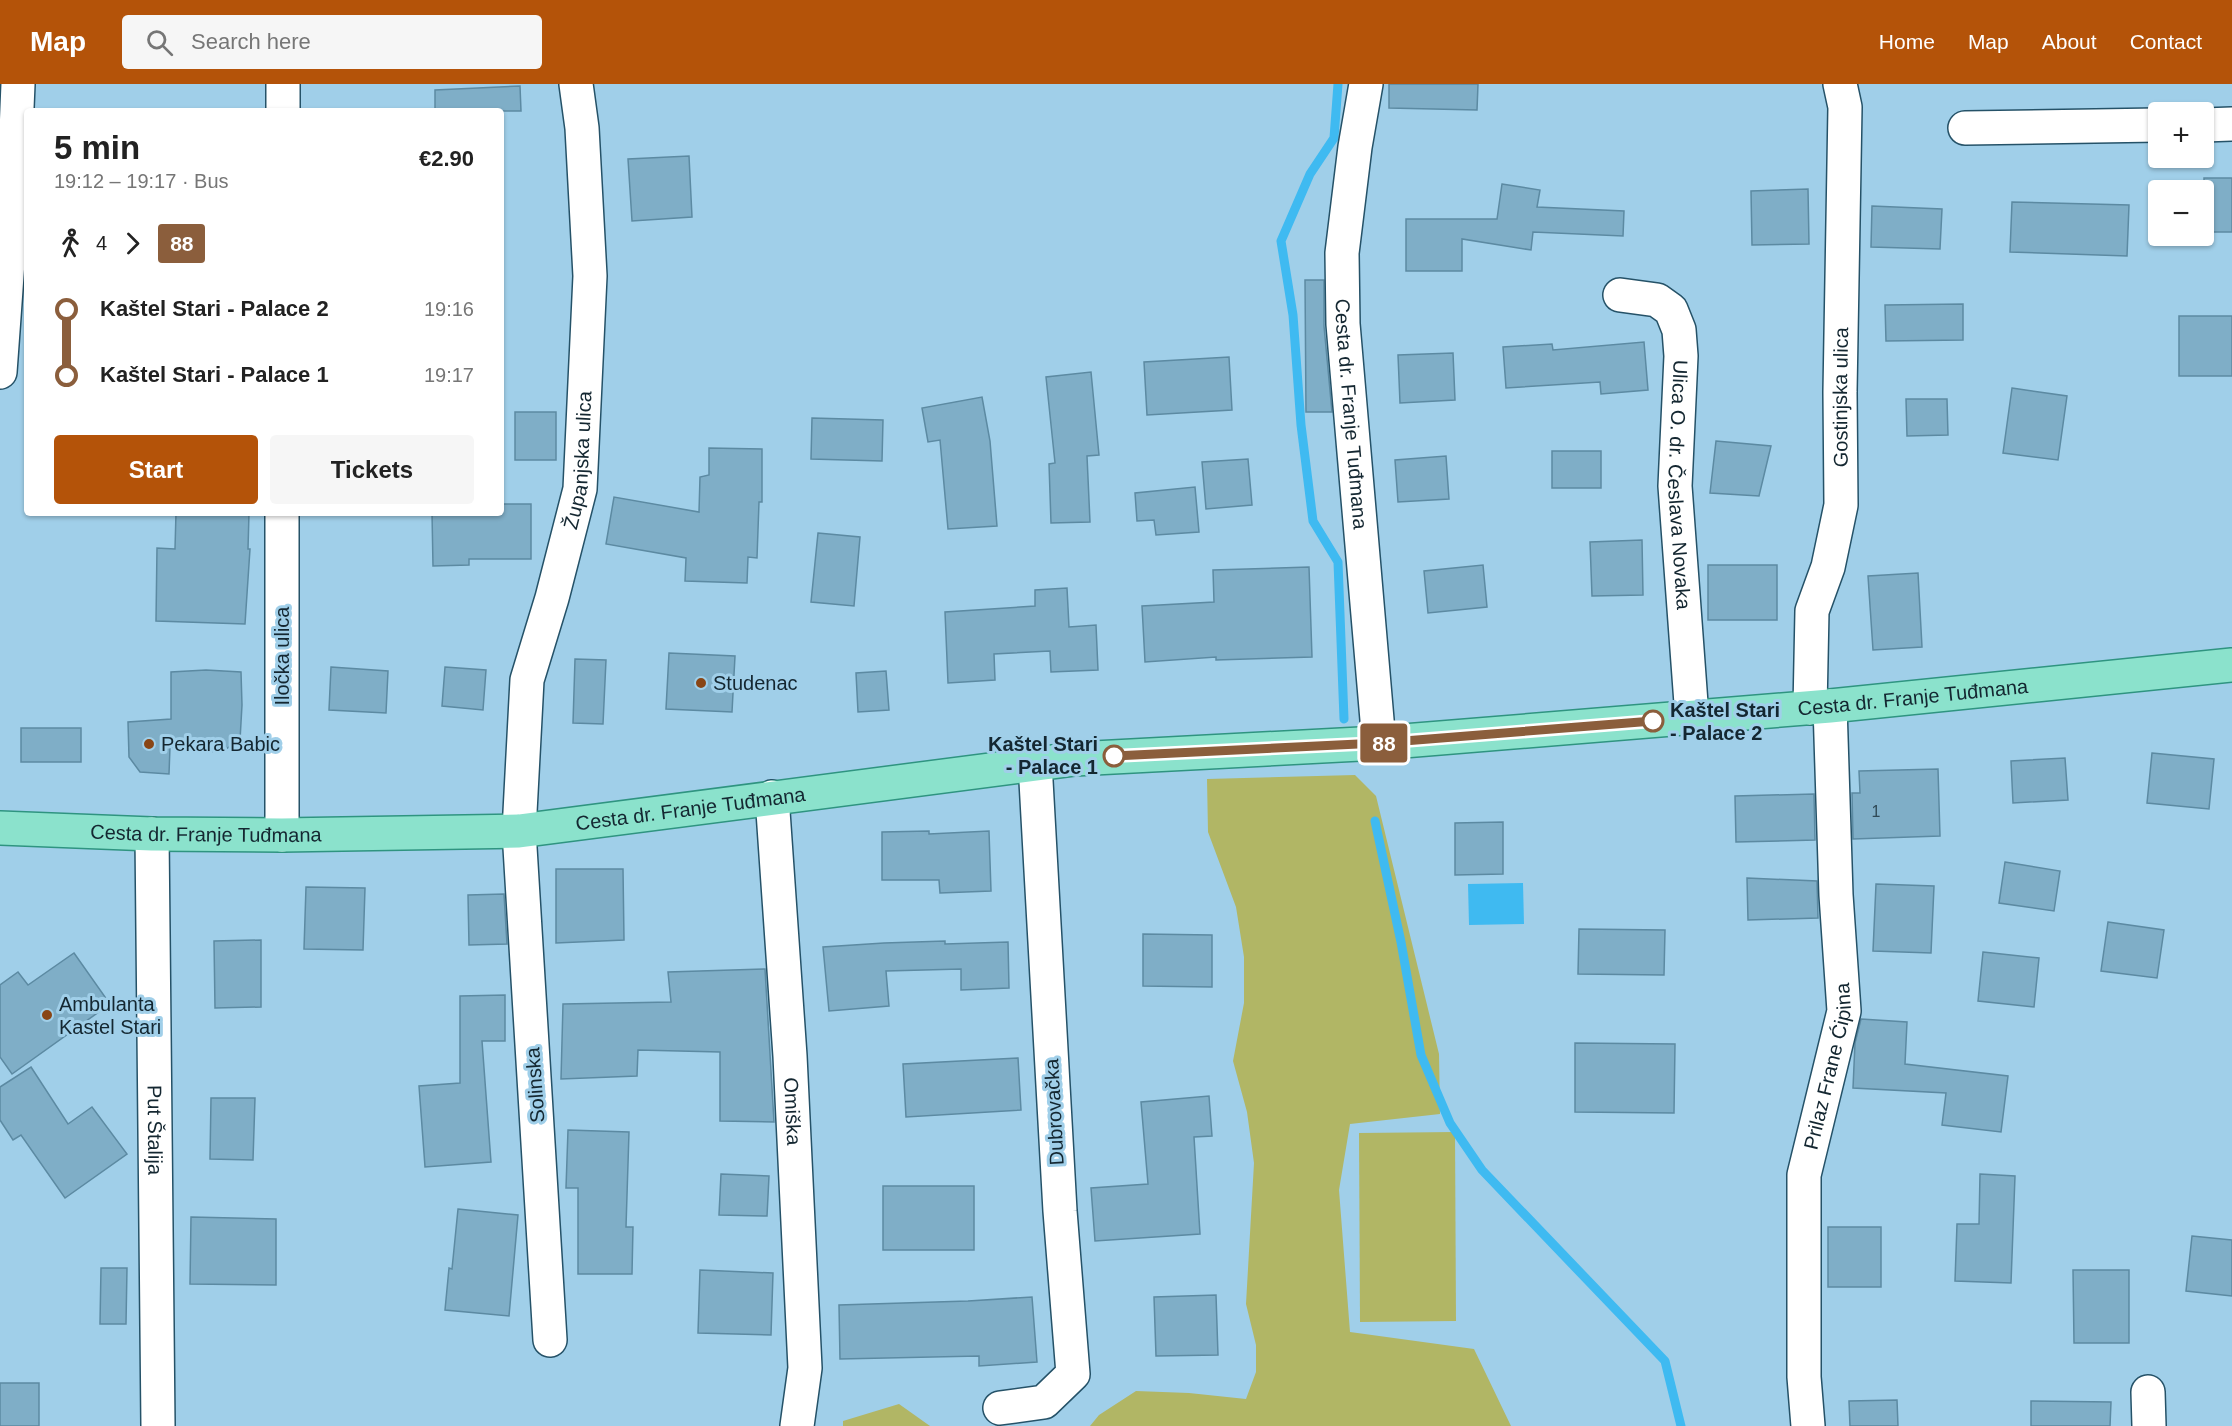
<!DOCTYPE html>
<meta charset="utf-8">
<style>
:root{--surface:#fff;--page:#f6f6f6;--text:#222;--muted:#767676;--accent:#b45309}
body{margin:0;font-family:Arial,sans-serif;background:var(--page);color:var(--text);height:100vh;display:flex;flex-direction:column;font-size:22px;white-space:nowrap}
*{box-sizing:border-box;margin:0}
p{font-size:20px;color:var(--muted)}
.icon{flex:none;width:33px;height:33px;fill:none;stroke:currentColor;stroke-width:2;stroke-linecap:round;stroke-linejoin:round}
.map{position:relative;flex:1;overflow:hidden}
.drawer{position:absolute;left:24px;top:24px;width:480px;height:408px;display:flex;flex-direction:column;background:var(--surface);border-radius:6px;box-shadow:0 2px 4px #0004}
.drawer>*{flex:none}
.badge{padding:0 12px;border-radius:4px;font-size:21px;line-height:39px}
.fabs{position:absolute;left:2148px;top:18px;display:grid;gap:12px}
.fabs a{display:grid;place-items:center;width:66px;height:66px;border-radius:6px;background:var(--surface);box-shadow:0 2px 4px #0004;font-size:30px}
.map>.badge{position:absolute;translate:-50% -50%;box-shadow:0 0 0 3px #fff}
.legs{display:flex;align-items:center;gap:9px;height:66px;padding:0 30px;font-size:20px}
.legs p{margin-inline-start:auto}
.headline{display:flex;align-items:center;justify-content:space-between;height:102px;padding:0 30px}
h1{font-size:33px;font-weight:600;line-height:45px}
.primary-button{display:flex;gap:12px;margin-top:auto;padding:12px 30px}
.primary-button a{flex:1;height:69px;border-radius:6px;background:var(--accent);color:#fff;font-size:24px;font-weight:600;line-height:69px;text-align:center}
.primary-button a+a{background:var(--page);color:var(--text)}
ul{padding:0 30px;list-style:none}
li{display:flex;align-items:center;gap:21px;height:66px;font-size:22px}
li i{display:grid;place-items:center;width:9px;height:100%;margin:0 8px;background:currentColor}
li i::after{content:'';width:15px;height:15px;margin:-8px;border:4px solid;border-radius:50%;background:var(--surface)}
li p{margin-inline-start:auto}
li:first-child i{background:linear-gradient(#0000 50%,currentColor 0)}
li:last-child i{background:linear-gradient(currentColor 50%,#0000 0)}
header{display:flex;align-items:center;gap:36px;box-sizing:border-box;height:84px;padding:0 30px;background:var(--accent);color:#fff}
header strong{font-size:28px}
nav{display:flex;gap:33px;margin-inline-start:auto;font-size:21px}
.search{width:420px;height:54px;background:var(--page);display:flex;align-items:center;gap:15px;box-sizing:border-box;padding:0 21px;border-radius:6px;color:var(--muted);font-size:22px}
.map>svg:first-child{display:block}
</style>
<header>
<strong>Map</strong>
<div class="search"><svg class="icon" aria-label="search" viewBox="0 0 24 24"><circle cx="10" cy="10" r="6"/><path d="M15 15l6 6"/></svg>Search here</div>
<nav><a>Home</a><a>Map</a><a>About</a><a>Contact</a></nav>
</header>
<div class="map">
<svg width="2232" height="1342" viewBox="0 0 2232 1342">
<rect width="100%" height="100%" fill="#a0cfe9"/>
<g fill="#b1b665">
<polygon points="1355,691 1376,712 1439,970 1440,1030 1350,1040 1339,1106 1350,1248 1474,1265 1511,1342 1090,1342 1099,1331 1136,1307 1189,1309 1246,1315 1256,1288 1256,1261 1246,1220 1254,1079 1247,1028 1233,977 1244,919 1244,873 1236,823 1208,748 1207,695"/>
<polygon points="1455,1048 1456,1237 1360,1238 1359,1049"/>
<polygon points="899,1320 930,1342 843,1342 843,1337"/>
</g>
<polygon fill="#3fbaf1" points="1523,799 1524,840 1469,841 1468,800"/>
<g fill="none" stroke-linecap="round" stroke-linejoin="round">
<g stroke="#3fbaf1" stroke-width="9">
<polyline points="1338,0 1334,54 1310,90 1281,157 1293,231 1301,341 1313,437 1338,478 1344,635"/>
<polyline points="1375,737 1401,858 1421,971 1450,1039 1482,1086 1665,1277 1681,1342"/>
</g>
</g>
<g fill="#7faec7" stroke="#5c8aa2" stroke-width="1.5">
<polygon points="1389,0 1478,0 1477,26 1389,24"/>
<polygon points="520,2 521,27 435,27 435,6"/>
<polygon points="689,72 692,133 632,137 628,75"/>
<rect x="2204" y="94" width="28" height="54"/>
<polygon points="1502,100 1540,106 1537,123 1624,127 1623,152 1533,148 1531,166 1462,155 1462,187 1406,187 1406,135 1497,135"/>
<polygon points="1808,105 1809,160 1752,161 1751,107"/>
<polygon points="2012,118 2129,121 2127,172 2010,168"/>
<polygon points="1872,122 1942,125 1940,165 1871,163"/>
<polygon points="1305,196 1324,196 1324,242 1332,328 1306,328"/>
<polygon points="1963,220 1963,256 1886,257 1885,221"/>
<rect x="2179" y="232" width="53" height="60"/>
<polygon points="1644,258 1648,306 1601,310 1600,298 1506,304 1503,263 1552,260 1553,266"/>
<polygon points="1453,269 1455,316 1400,319 1398,271"/>
<polygon points="1229,273 1232,326 1147,331 1144,278"/>
<polygon points="1091,288 1099,371 1087,372 1090,438 1051,439 1049,380 1055,379 1046,293"/>
<polygon points="2012,304 2067,312 2058,376 2003,369"/>
<polygon points="982,313 990,357 997,442 948,445 940,356 928,358 922,324"/>
<polygon points="1906,315 1947,315 1948,351 1907,352"/>
<rect x="515" y="328" width="41" height="48"/>
<polygon points="812,334 883,336 882,377 811,375"/>
<polygon points="1716,357 1771,362 1759,412 1710,409"/>
<polygon points="709,364 762,365 762,418 759,418 757,474 748,473 747,499 685,497 686,474 606,460 614,413 699,428 700,393 709,391"/>
<rect x="1552" y="367" width="49" height="37"/>
<polygon points="1446,372 1449,415 1398,418 1395,376"/>
<polygon points="1248,375 1252,421 1206,425 1202,378"/>
<polygon points="1195,403 1199,448 1156,451 1154,436 1137,437 1135,409"/>
<polygon points="501,420 531,420 531,475 469,475 469,481 433,482 432,429 501,429"/>
<polygon points="176,429 249,429 248,465 250,465 245,540 156,537 157,464 175,465"/>
<polygon points="818,449 860,453 854,522 811,518"/>
<polygon points="1642,456 1643,511 1592,512 1590,458"/>
<polygon points="1483,481 1487,523 1428,529 1424,487"/>
<rect x="1708" y="481" width="69" height="55"/>
<polygon points="1309,483 1312,573 1216,576 1216,573 1145,578 1142,522 1214,518 1213,486"/>
<polygon points="1918,489 1922,563 1873,566 1868,492"/>
<polygon points="1067,504 1069,543 1096,541 1098,586 1051,588 1050,567 994,570 995,596 948,599 945,528 1035,522 1035,506"/>
<polygon points="669,569 735,572 732,628 666,625"/>
<polygon points="575,575 606,576 603,640 573,639"/>
<polygon points="331,583 388,587 386,629 329,626"/>
<polygon points="445,583 486,586 483,626 442,622"/>
<polygon points="206,586 241,588 242,621 240,656 226,665 210,668 170,663 169,690 140,688 129,673 128,638 171,635 171,588"/>
<polygon points="886,587 889,626 858,628 856,589"/>
<rect x="21" y="644" width="60" height="34"/>
<polygon points="2152,669 2214,675 2209,725 2147,719"/>
<polygon points="2065,674 2068,716 2013,719 2011,677"/>
<polygon points="1938,685 1940,752 1853,755 1852,709 1860,709 1859,687"/>
<polygon points="1814,710 1815,756 1736,758 1735,712"/>
<polygon points="1503,738 1503,790 1455,791 1455,739"/>
<polygon points="929,747 929,750 989,747 991,807 940,809 939,796 882,796 882,748"/>
<polygon points="2005,778 2060,787 2054,827 1999,819"/>
<polygon points="556,785 623,785 624,856 556,859"/>
<polygon points="1747,794 1817,797 1818,834 1748,836"/>
<polygon points="1876,800 1934,802 1931,869 1873,867"/>
<polygon points="306,803 365,804 363,866 304,865"/>
<polygon points="504,810 507,860 469,861 468,811"/>
<polygon points="2108,838 2164,846 2157,894 2101,887"/>
<polygon points="1579,845 1665,846 1664,891 1578,890"/>
<polygon points="1143,850 1212,851 1212,903 1143,902"/>
<polygon points="261,856 261,923 215,924 214,857"/>
<polygon points="945,857 945,860 1008,858 1009,904 961,906 961,885 886,887 889,922 829,927 823,863 884,859"/>
<polygon points="1983,868 2039,874 2034,923 1978,917"/>
<polygon points="74,869 110,920 12,990 0,973 0,901 18,888 28,901"/>
<polygon points="765,885 774,1038 720,1037 720,968 638,966 637,992 561,995 563,920 671,918 668,888"/>
<polygon points="505,911 505,957 482,957 491,1078 425,1083 419,1002 460,999 460,912"/>
<polygon points="1861,935 1907,938 1905,980 2008,992 2001,1048 1942,1041 1946,1009 1853,1004 1855,959"/>
<polygon points="1575,959 1675,960 1674,1029 1575,1028"/>
<polygon points="1018,974 1021,1026 906,1033 903,980"/>
<polygon points="31,983 68,1040 92,1023 127,1070 65,1114 21,1051 13,1056 0,1036 0,1003"/>
<polygon points="1209,1012 1212,1052 1194,1053 1200,1150 1095,1157 1091,1104 1148,1100 1141,1018"/>
<polygon points="211,1014 255,1014 253,1076 210,1075"/>
<polygon points="568,1046 629,1048 626,1143 633,1143 632,1190 578,1190 578,1104 566,1104"/>
<polygon points="721,1090 769,1092 767,1132 719,1131"/>
<polygon points="1980,1090 2015,1092 2011,1199 1955,1197 1957,1140 1979,1140"/>
<rect x="883" y="1102" width="91" height="64"/>
<polygon points="458,1125 518,1131 509,1232 445,1226 449,1184 452,1185"/>
<polygon points="191,1133 276,1135 276,1201 190,1200"/>
<rect x="1828" y="1143" width="53" height="60"/>
<polygon points="2192,1152 2232,1156 2232,1212 2186,1207"/>
<polygon points="101,1184 127,1184 126,1240 100,1240"/>
<polygon points="700,1186 773,1189 771,1251 698,1249"/>
<polygon points="2073,1186 2129,1186 2129,1259 2074,1259"/>
<polygon points="1216,1211 1218,1271 1156,1272 1154,1213"/>
<polygon points="1032,1213 1037,1278 979,1282 979,1272 840,1275 839,1221 968,1217"/>
<rect x="0" y="1299" width="39" height="43"/>
<polygon points="1897,1316 1898,1342 1850,1342 1849,1317"/>
<polygon points="2031,1317 2111,1318 2110,1342 2031,1342"/>
</g>
<g fill="none" stroke-linecap="round" stroke-linejoin="round">
<defs>
<g id="minor">
<path id="s1" d="M 1366,0 L 1355,63 L 1342,169 L 1343,240 L 1379,659"/>
<polyline points="283,27 283,0"/>
<polyline points="2204,41 2232,40"/>
<polyline points="1965,44 2158,41"/>
<path id="s2" d="M 1620,211 L 1657,216 L 1671,226 L 1679,246 L 1681,272 L 1675,402 L 1692,633"/>
<polyline points="0,288 14,95 18,0"/>
<path id="s3" d="M 1810,624 L 1812,527 L 1828,483 L 1841,421 L 1840,308 L 1845,23 L 1840,0"/>
<path id="s4" d="M 772,713 L 790,972 L 805,1284 L 797,1342"/>
<path id="s5" d="M 152,750 L 158,1342"/>
<polyline points="282,751 282,429"/>
<path id="s6" d="M 550,1256 L 519,747 L 527,596 L 552,514 L 580,405 L 590,192 L 582,44 L 576,0"/>
<polyline points="2148,1308 2149,1342"/>
<polyline points="1000,1324 1044,1318 1073,1290 1060,1127 1035,679"/>
<path id="s7" d="M 1808,1342 L 1804,1293 L 1804,1091 L 1844,927 L 1836,811 L 1830,622"/>
</g>
<g id="major">
<path id="s8" d="M 0,744 L 152,750 L 282,751 L 519,747 L 1075,675 L 1379,659 L 1830,622 L 2232,581"/>
</g>
</defs>
<use href="#minor" stroke="#255268" stroke-width="36"/>
<use href="#major" stroke="#2f9480" stroke-width="36"/>
<use href="#minor" stroke="#fff" stroke-width="33"/>
<use href="#major" stroke="#8be2cc" stroke-width="33"/>
</g>
<g fill="none" stroke-linecap="round" stroke-linejoin="round">
<defs>
<polyline id="line-1" points="1114,672 1379,659 1653,637"/>
</defs>
<use href="#line-1" stroke="#fff" stroke-width="14"/>
<use href="#line-1" stroke="#8b5e3c" stroke-width="9"/>
</g>
<g fill="#894616" stroke="#a0cfe9" stroke-width="2">
<circle cx="701" cy="599" r="6"/>
<circle cx="149" cy="660" r="6"/>
<circle cx="47" cy="931" r="6"/>
</g>
<g fill="#fff" stroke="#8b5e3c" stroke-width="3">
<circle cx="1653" cy="637" r="10"/>
<circle cx="1114" cy="672" r="10"/>
</g>
<g text-anchor="middle" stroke-width="6" stroke-linejoin="round" paint-order="stroke">
<g font-size="16" fill="#2f4956">
<text x="1876" y="733">1</text>
</g>
<g font-size="20" fill="#142731" stroke="#a0cfe9">
<text dy="7" stroke="none"><textPath href="#s3" startOffset="315">Gostinjska ulica</textPath></text>
<text dy="7" stroke="none"><textPath href="#s1" startOffset="332">Cesta dr. Franje Tuđmana</textPath></text>
<text dy="7" stroke="none"><textPath href="#s6" startOffset="888">Županjska ulica</textPath></text>
<text dy="7" stroke="none"><textPath href="#s2" startOffset="231">Ulica O. dr. Česlava Novaka</textPath></text>
<text transform="translate(282 572) rotate(-90)" y="7">Iločka ulica</text>
<text dy="7" stroke="none"><textPath href="#s8" startOffset="1920">Cesta dr. Franje Tuđmana</textPath></text>
<text dy="7" stroke="none"><textPath href="#s8" startOffset="692">Cesta dr. Franje Tuđmana</textPath></text>
<text dy="7" stroke="none"><textPath href="#s8" startOffset="206">Cesta dr. Franje Tuđmana</textPath></text>
<text dy="7" stroke="none"><textPath href="#s7" startOffset="363">Prilaz Frane Ćipina</textPath></text>
<text transform="translate(535 1001) rotate(-94)" y="7">Solinska</text>
<text dy="7" stroke="none"><textPath href="#s4" startOffset="315">Omiška</textPath></text>
<text transform="translate(1054 1028) rotate(-93)" y="7">Dubrovačka</text>
<text dy="7" stroke="none"><textPath href="#s5" startOffset="296">Put Štalija</textPath></text>
</g>
<g font-size="20" fill="#142731" stroke="#a0cfe9" text-anchor="start">
<text x="713" y="606">Studenac</text>
<text x="161" y="667">Pekara Babic</text>
<text x="59" y="927">Ambulanta<tspan x="59" dy="23">Kastel Stari</tspan></text>
</g>
<g font-size="20" font-weight="bold" fill="#142731" stroke="#a0cfe9" text-anchor="start">
<text x="1670" y="633">Kaštel Stari<tspan x="1670" dy="23">- Palace 2</tspan></text>
<text x="1098" y="667" text-anchor="end">Kaštel Stari<tspan x="1098" dy="23">- Palace 1</tspan></text>
</g>
</g>
</svg>
<div class="fabs">
<a>+</a>
<a>−</a>
</div>
<b class="badge" style="left:1384px;top:659px;background:#8b5e3c;color:#fff">88</b>
<section class="drawer">
<div class="headline"><div><h1>5 min</h1><p>19:12 – 19:17 · Bus</p></div><b>€2.90</b></div>
<div class="legs"><svg class="icon" aria-label="walk" viewBox="0 0 24 24"><circle cx="13" cy="4" r="2"/><path d="M13 8l-2 6 4 7M11 14l-3 7M7 12l3-4h3l4 4"/></svg>4<svg class="icon" aria-label="forward" viewBox="0 0 24 24"><path d="M9 5l7 7-7 7"/></svg><b class="badge" style="background:#8b5e3c;color:#fff">88</b></div>
<ul>
<li><i style="color:#8b5e3c"></i><b>Kaštel Stari - Palace 2</b><p>19:16</p></li>
<li><i style="color:#8b5e3c"></i><b>Kaštel Stari - Palace 1</b><p>19:17</p></li>
</ul>
<div class="primary-button"><a>Start</a><a>Tickets</a></div>
</section>
</div>
